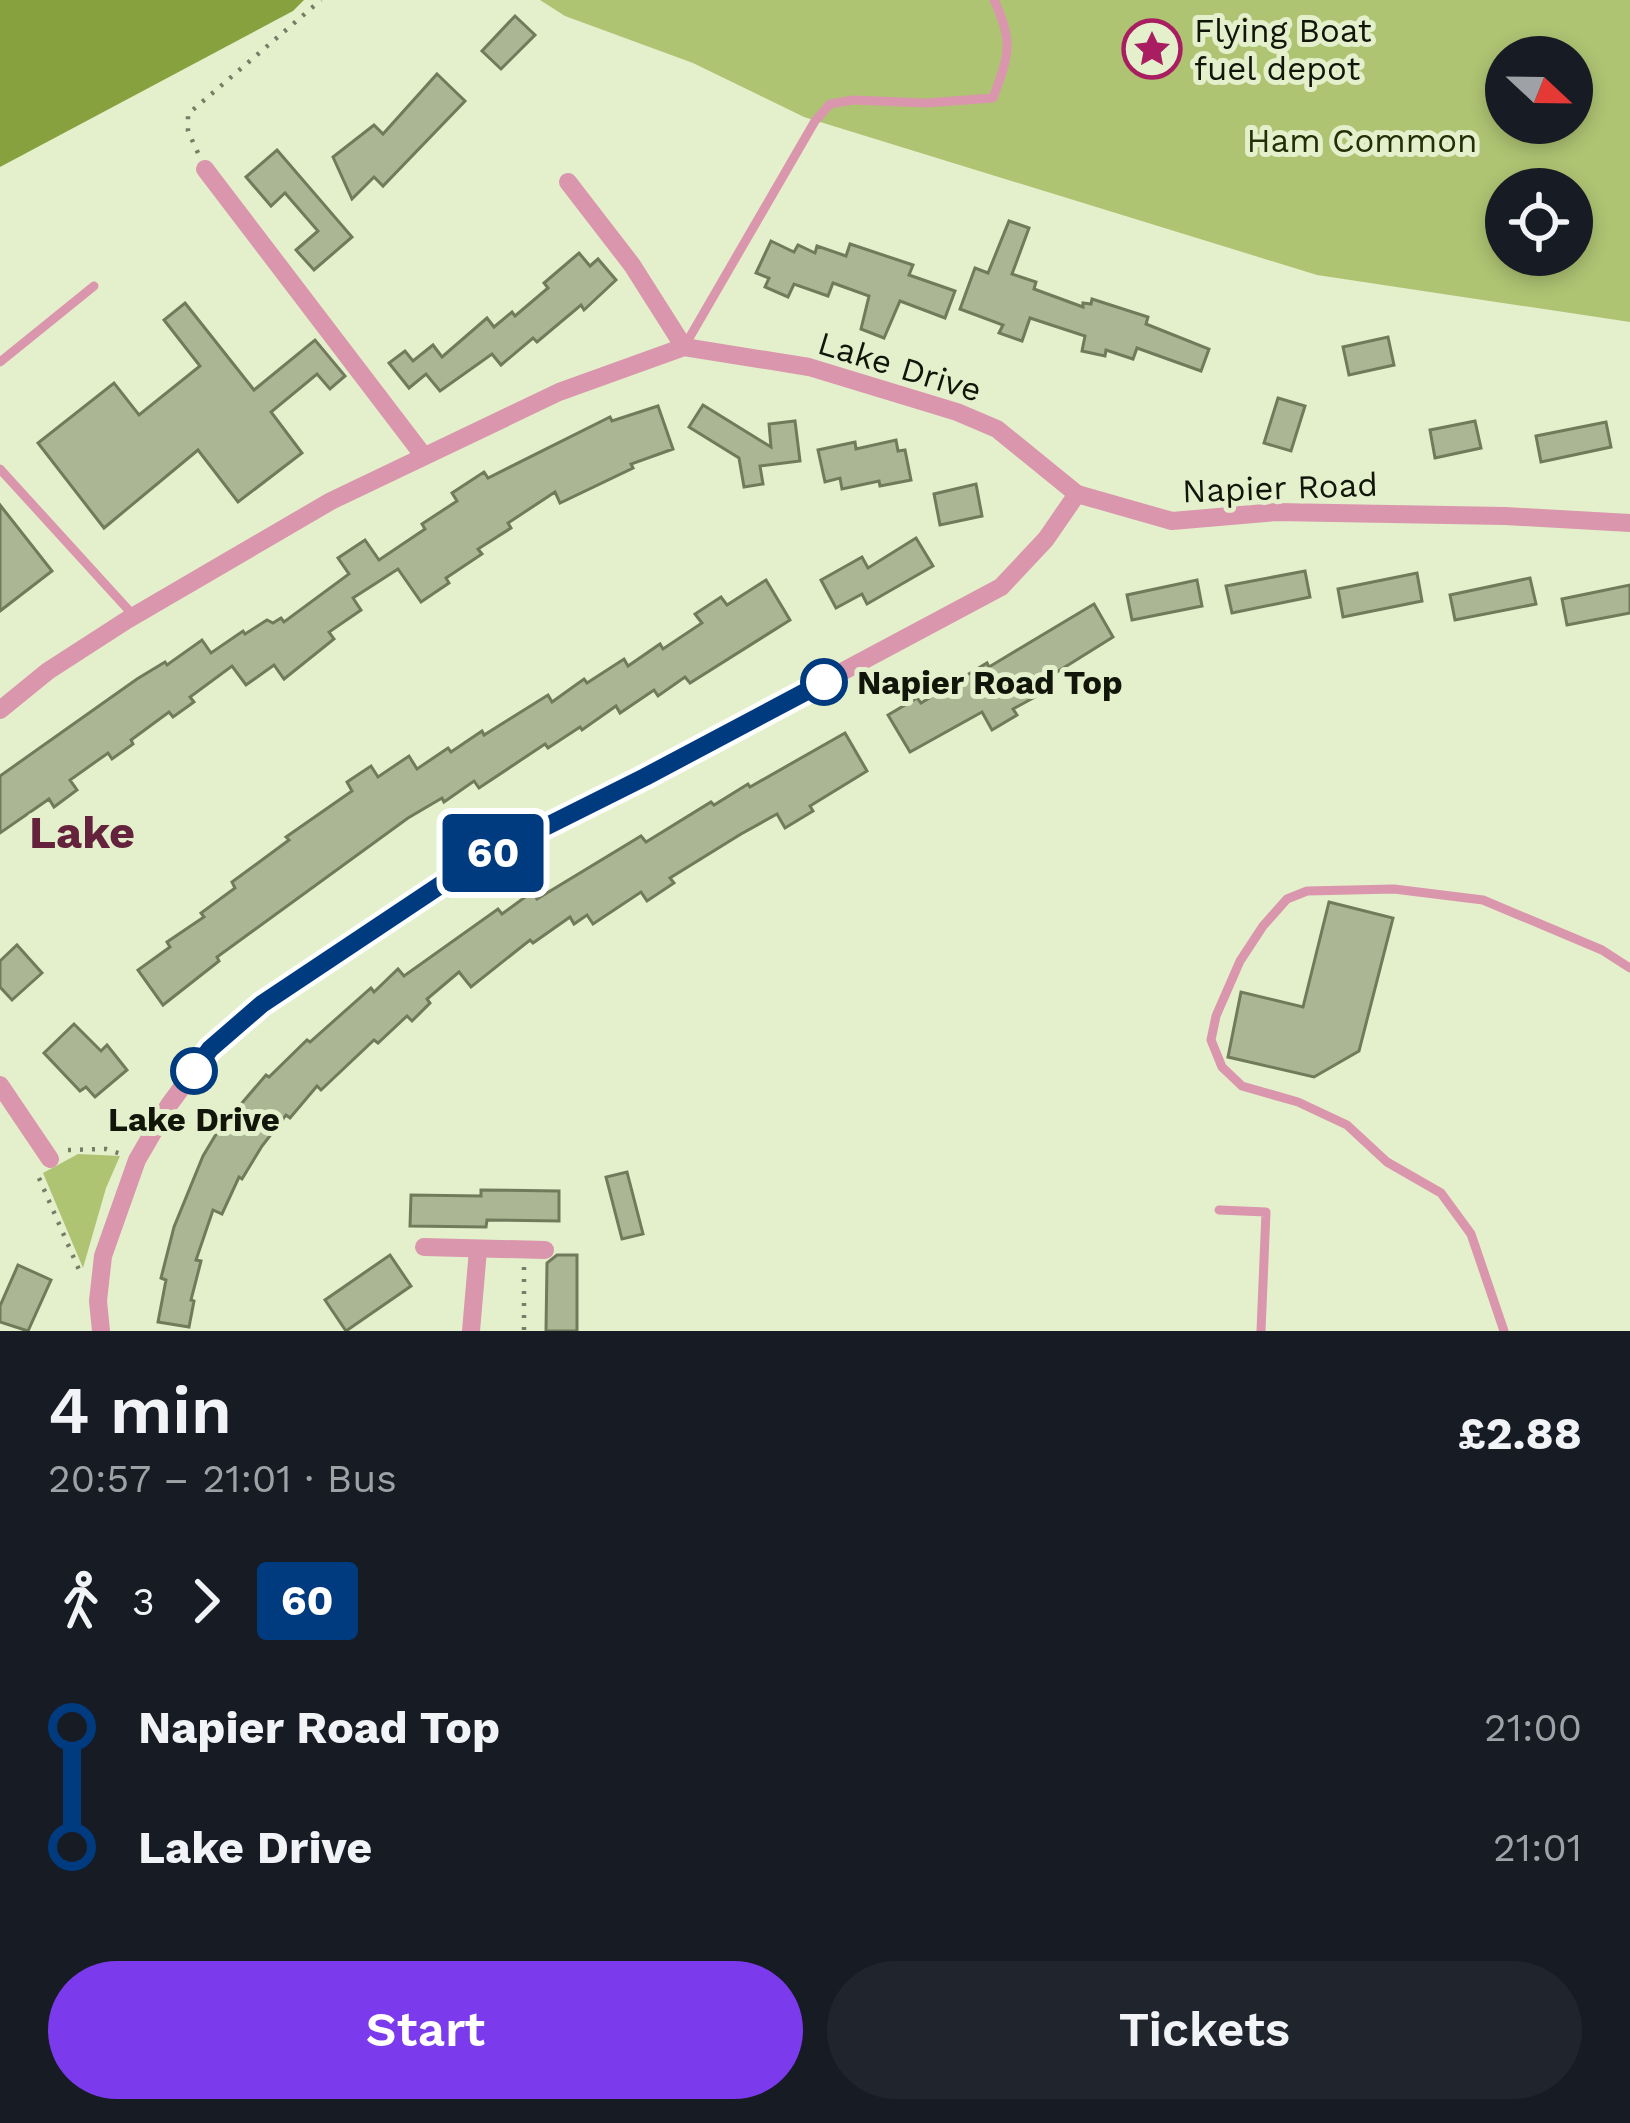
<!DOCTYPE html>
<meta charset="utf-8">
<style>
:root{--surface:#171b24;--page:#20242c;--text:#f1f3f6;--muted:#9ea1a6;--accent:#7c3aed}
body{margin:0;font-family:"Work Sans",sans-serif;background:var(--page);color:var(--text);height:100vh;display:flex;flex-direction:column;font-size:45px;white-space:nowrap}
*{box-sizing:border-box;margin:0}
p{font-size:39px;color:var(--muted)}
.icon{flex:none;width:66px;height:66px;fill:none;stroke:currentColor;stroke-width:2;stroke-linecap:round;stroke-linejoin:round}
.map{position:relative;height:1331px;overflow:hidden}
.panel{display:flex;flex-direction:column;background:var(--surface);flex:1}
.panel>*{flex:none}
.badge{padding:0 24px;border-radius:9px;font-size:42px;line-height:78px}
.needle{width:78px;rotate:112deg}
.fabs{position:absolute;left:1485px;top:36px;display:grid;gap:24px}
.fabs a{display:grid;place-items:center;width:108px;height:108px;border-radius:50%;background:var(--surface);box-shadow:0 6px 18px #0003;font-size:60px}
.map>.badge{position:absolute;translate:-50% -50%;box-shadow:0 0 0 6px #fff}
.legs{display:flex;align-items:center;gap:18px;height:132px;padding:0 48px;font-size:39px}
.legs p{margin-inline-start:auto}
.head{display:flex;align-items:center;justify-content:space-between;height:204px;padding:0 48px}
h1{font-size:66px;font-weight:600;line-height:90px}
.cta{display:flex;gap:24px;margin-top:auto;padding:24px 48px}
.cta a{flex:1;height:138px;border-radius:72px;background:var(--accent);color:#fff;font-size:48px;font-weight:600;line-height:138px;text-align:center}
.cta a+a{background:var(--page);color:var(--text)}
ul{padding:0 48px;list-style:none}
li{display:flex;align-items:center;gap:42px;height:120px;font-size:45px}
li i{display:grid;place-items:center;width:18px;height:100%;margin:0 15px;background:currentColor}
li i::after{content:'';width:30px;height:30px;margin:-15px;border:9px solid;border-radius:50%;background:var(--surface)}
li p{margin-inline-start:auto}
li:first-child i{background:linear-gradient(#0000 50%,currentColor 0)}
li:last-child i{background:linear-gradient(currentColor 50%,#0000 0)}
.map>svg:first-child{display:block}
</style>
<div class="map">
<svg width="1630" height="1331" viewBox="0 0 1630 1331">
<rect width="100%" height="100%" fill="#e4efcc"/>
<g fill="#aec473" fill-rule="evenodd">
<path d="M 540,0 L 1630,0 L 1630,322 L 1317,275 L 804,117 L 693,63 L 565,16 ZM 1506,57 L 1572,57 L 1572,123 L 1506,123 ZM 1506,189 L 1572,189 L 1572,255 L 1506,255 Z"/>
<polygon points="78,1154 120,1156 106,1188 83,1268 43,1173"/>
</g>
<polygon fill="#88a13f" points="0,0 304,0 293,11 0,167"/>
<g fill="#abb694" stroke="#717b5c" stroke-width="3">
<polygon points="515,16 535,35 501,69 482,51"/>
<polygon points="437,74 465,101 383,186 374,177 352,199 333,157 374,125 383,134"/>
<polygon points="277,150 352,237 314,270 296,250 318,231 285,193 271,206 246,177"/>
<polygon points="1009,221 1029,228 1012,274 1036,282 1034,289 1083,307 1083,303 1091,304 1092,299 1148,317 1146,324 1209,349 1201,371 1137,348 1133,359 1106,350 1105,356 1082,351 1085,336 1030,318 1022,341 999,333 1003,325 960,309 975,268 988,273"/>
<polygon points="771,241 794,252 798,245 815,253 817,246 846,256 850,244 913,265 909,275 955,291 945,318 900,301 884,338 861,329 869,296 833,283 828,296 794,284 788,297 765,287 769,278 756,273"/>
<polygon points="579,253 590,266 598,259 616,280 584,310 581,305 537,342 533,338 501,365 492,354 440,391 426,374 409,388 389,363 405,351 413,361 433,345 442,357 487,318 494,327 512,312 515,316 548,288 544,283"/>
<polygon points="185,303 254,390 315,340 345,376 330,389 317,374 271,412 302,453 238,502 198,450 104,528 38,443 114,383 139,415 200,366 164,320"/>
<polygon points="1388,337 1394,365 1349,375 1343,347"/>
<polygon points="1278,398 1305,406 1291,451 1264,443"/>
<polygon points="703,405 771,447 769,424 795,421 800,461 760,466 763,484 744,487 739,458 689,427"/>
<polygon points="658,406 673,449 631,464 633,468 560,503 555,492 508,523 511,528 478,549 482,554 446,578 449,583 421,602 398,569 353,598 361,610 329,632 334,639 284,679 274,665 246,685 232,666 190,697 194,702 173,717 169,712 131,740 133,744 112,759 108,753 70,780 77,790 54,807 49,799 0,833 0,776 137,679 165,662 167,665 202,640 211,653 243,631 245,634 267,620 273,623 281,618 284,622 349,574 338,558 365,540 379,560 425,529 422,524 457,501 452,493 484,472 488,478 610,417 612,421"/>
<polygon points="1475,421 1481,448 1435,458 1430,430"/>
<polygon points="1606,422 1611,447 1541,462 1536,436"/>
<polygon points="896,440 898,451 905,450 911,480 880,486 879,481 842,489 840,478 825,482 818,450 855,442 856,449"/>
<polygon points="976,484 982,516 940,525 934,494"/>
<polygon points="0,505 52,571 0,611"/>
<polygon points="916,538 933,566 867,604 862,594 836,608 821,580 862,557 868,568"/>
<polygon points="1305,571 1310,597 1232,613 1226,586"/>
<polygon points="1417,573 1422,601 1343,617 1338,589"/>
<polygon points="1530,578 1536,604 1455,620 1450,595"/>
<polygon points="766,580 790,620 690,683 685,677 658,696 654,690 620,713 616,706 582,730 580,727 548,748 545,744 479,788 474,781 444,802 442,798 408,818 217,957 219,961 163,1005 138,970 170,947 167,942 204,917 201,913 235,888 232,882 289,840 286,837 352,791 347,782 371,766 378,777 409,756 417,769 448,748 451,752 482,731 484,735 548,695 552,702 584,679 587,683 624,659 628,666 660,644 663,649 702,623 695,614 721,597 727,605"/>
<polygon points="1197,580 1202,606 1132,620 1127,595"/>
<polygon points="1630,585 1630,613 1567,625 1562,599"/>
<polygon points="1094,604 1113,637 1041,682 1046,691 1013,709 1017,715 992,730 982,712 910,752 888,715 917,698 921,703 987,663 989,667"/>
<polygon points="845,733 867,771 810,806 813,811 785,828 777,814 741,834 670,878 674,883 647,901 641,892 593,924 587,915 574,924 570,917 533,943 530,940 471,987 459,972 427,999 430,1003 412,1021 407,1016 378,1043 374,1040 321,1090 317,1086 290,1118 286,1115 262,1146 242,1179 239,1177 222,1214 213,1210 196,1260 201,1261 191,1300 194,1301 189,1327 158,1322 166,1280 161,1278 174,1227 203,1156 218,1131 266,1075 269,1077 307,1040 310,1042 371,988 374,992 398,969 404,976 498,909 502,914 532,892 537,899 641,836 646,842 711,802 714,805 748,784 750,787"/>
<polygon points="1329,902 1393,918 1359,1051 1314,1077 1228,1057 1241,992 1303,1007"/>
<polygon points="17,945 42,973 12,1000 0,987 0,961"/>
<polygon points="74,1024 101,1051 107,1045 127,1070 95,1097 86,1087 80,1091 44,1053"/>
<polygon points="627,1172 643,1234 622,1239 606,1177"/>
<polygon points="481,1190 559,1191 559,1221 487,1220 486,1227 410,1226 411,1195 481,1196"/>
<polygon points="390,1255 411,1286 346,1331 325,1300"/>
<polygon points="557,1255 577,1255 577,1331 546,1331 547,1263"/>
<polygon points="18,1265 51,1280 28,1331 0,1322 0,1306"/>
</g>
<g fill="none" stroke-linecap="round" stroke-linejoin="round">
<g stroke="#767d66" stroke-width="4.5" stroke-dasharray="3 9" stroke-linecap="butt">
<polyline points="198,153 188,131 188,114 321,0"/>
<polyline points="68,1150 106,1149 121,1154"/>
<polyline points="39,1178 80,1272"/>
<polyline points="524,1267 524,1331"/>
</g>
<g stroke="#d996ac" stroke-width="9">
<path d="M 684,347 L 815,121 L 830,104 L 853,100 L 926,103 L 993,98 C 1009,55 1014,42 994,0"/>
<polyline points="0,362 94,286"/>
<polyline points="0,469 134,616"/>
<polyline points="1219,1210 1266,1212 1261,1331"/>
<polyline points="1504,1331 1471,1234 1441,1193 1387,1162 1347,1125 1298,1102 1242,1086 1222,1067 1211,1040 1216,1016 1240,961 1263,926 1287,899 1307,891 1394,889 1483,900 1602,950 1630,968"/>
</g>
<g stroke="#d996ac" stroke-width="18">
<polyline points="205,169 423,455"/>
<polyline points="568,182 632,265 684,347"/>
<polyline points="0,710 48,671 127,620 331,501 559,392 684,347 809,367 957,412 997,429 1077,494 1172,521 1276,512 1505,516 1630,523"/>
<polyline points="0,1085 50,1159"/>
<polyline points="424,1247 545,1250"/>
<polyline points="101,1331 98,1301 103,1256 137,1160 169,1105 210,1049 262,1004 475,862 645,777 1001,587 1046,539 1077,494"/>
<polyline points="471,1331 478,1250"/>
</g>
</g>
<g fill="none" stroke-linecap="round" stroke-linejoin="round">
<defs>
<polyline id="line-1" points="194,1071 210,1049 262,1004 475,862 645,777 824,682"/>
</defs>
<use href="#line-1" stroke="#fff" stroke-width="27"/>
<use href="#line-1" stroke="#003b80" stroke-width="18"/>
</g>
<defs>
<symbol id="sight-ring" viewBox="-11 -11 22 22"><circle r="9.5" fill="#e4efcc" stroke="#a91e61" stroke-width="1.5"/><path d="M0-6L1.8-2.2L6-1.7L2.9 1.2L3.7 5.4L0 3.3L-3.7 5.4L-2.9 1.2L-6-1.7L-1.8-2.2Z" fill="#a91e61"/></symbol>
</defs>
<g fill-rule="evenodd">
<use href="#sight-ring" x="1119" y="16" width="66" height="66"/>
</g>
<g fill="#fff" stroke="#003b80" stroke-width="6">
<circle cx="824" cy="682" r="21"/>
<circle cx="194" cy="1071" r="21"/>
</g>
<g text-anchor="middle" stroke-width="10" stroke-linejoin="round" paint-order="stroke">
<g font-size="33" fill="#121509" stroke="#e4efcc" text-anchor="start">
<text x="1194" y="42">Flying Boat<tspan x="1194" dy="38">fuel depot</tspan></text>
</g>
<g font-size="33" fill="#252f05" stroke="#e4efcc">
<text x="1362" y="152">Ham Common</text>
</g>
<g font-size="33" fill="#121509" stroke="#e4efcc">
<text transform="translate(900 366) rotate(17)" y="12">Lake Drive</text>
<text transform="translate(1280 487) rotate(-2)" y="12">Napier Road</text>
</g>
<g font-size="33" font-weight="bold" fill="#121509" stroke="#e4efcc" text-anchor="start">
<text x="857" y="694">Napier Road Top</text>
<text x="194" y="1131" text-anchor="middle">Lake Drive</text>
</g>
<g font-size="45" font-weight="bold" fill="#65223d" stroke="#e4efcc">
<text x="82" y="848">Lake</text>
</g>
</g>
</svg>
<div class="fabs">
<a><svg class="needle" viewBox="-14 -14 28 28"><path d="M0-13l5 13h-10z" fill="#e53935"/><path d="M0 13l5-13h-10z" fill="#9ea1a6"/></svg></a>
<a><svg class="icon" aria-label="locate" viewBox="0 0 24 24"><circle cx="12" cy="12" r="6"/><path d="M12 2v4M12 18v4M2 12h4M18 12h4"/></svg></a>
</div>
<b class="badge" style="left:493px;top:853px;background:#003b80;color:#fff">60</b>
</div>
<section class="panel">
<div class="head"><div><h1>4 min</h1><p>20:57 – 21:01 · Bus</p></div><b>£2.88</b></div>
<div class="legs"><svg class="icon" aria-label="walk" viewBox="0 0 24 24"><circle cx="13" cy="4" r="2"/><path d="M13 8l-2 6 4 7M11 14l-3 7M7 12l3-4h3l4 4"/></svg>3<svg class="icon" aria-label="forward" viewBox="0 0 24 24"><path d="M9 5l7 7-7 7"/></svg><b class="badge" style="background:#003b80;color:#fff">60</b></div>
<ul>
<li><i style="color:#003b80"></i><b>Napier Road Top</b><p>21:00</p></li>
<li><i style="color:#003b80"></i><b>Lake Drive</b><p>21:01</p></li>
</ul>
<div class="cta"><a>Start</a><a>Tickets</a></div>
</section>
